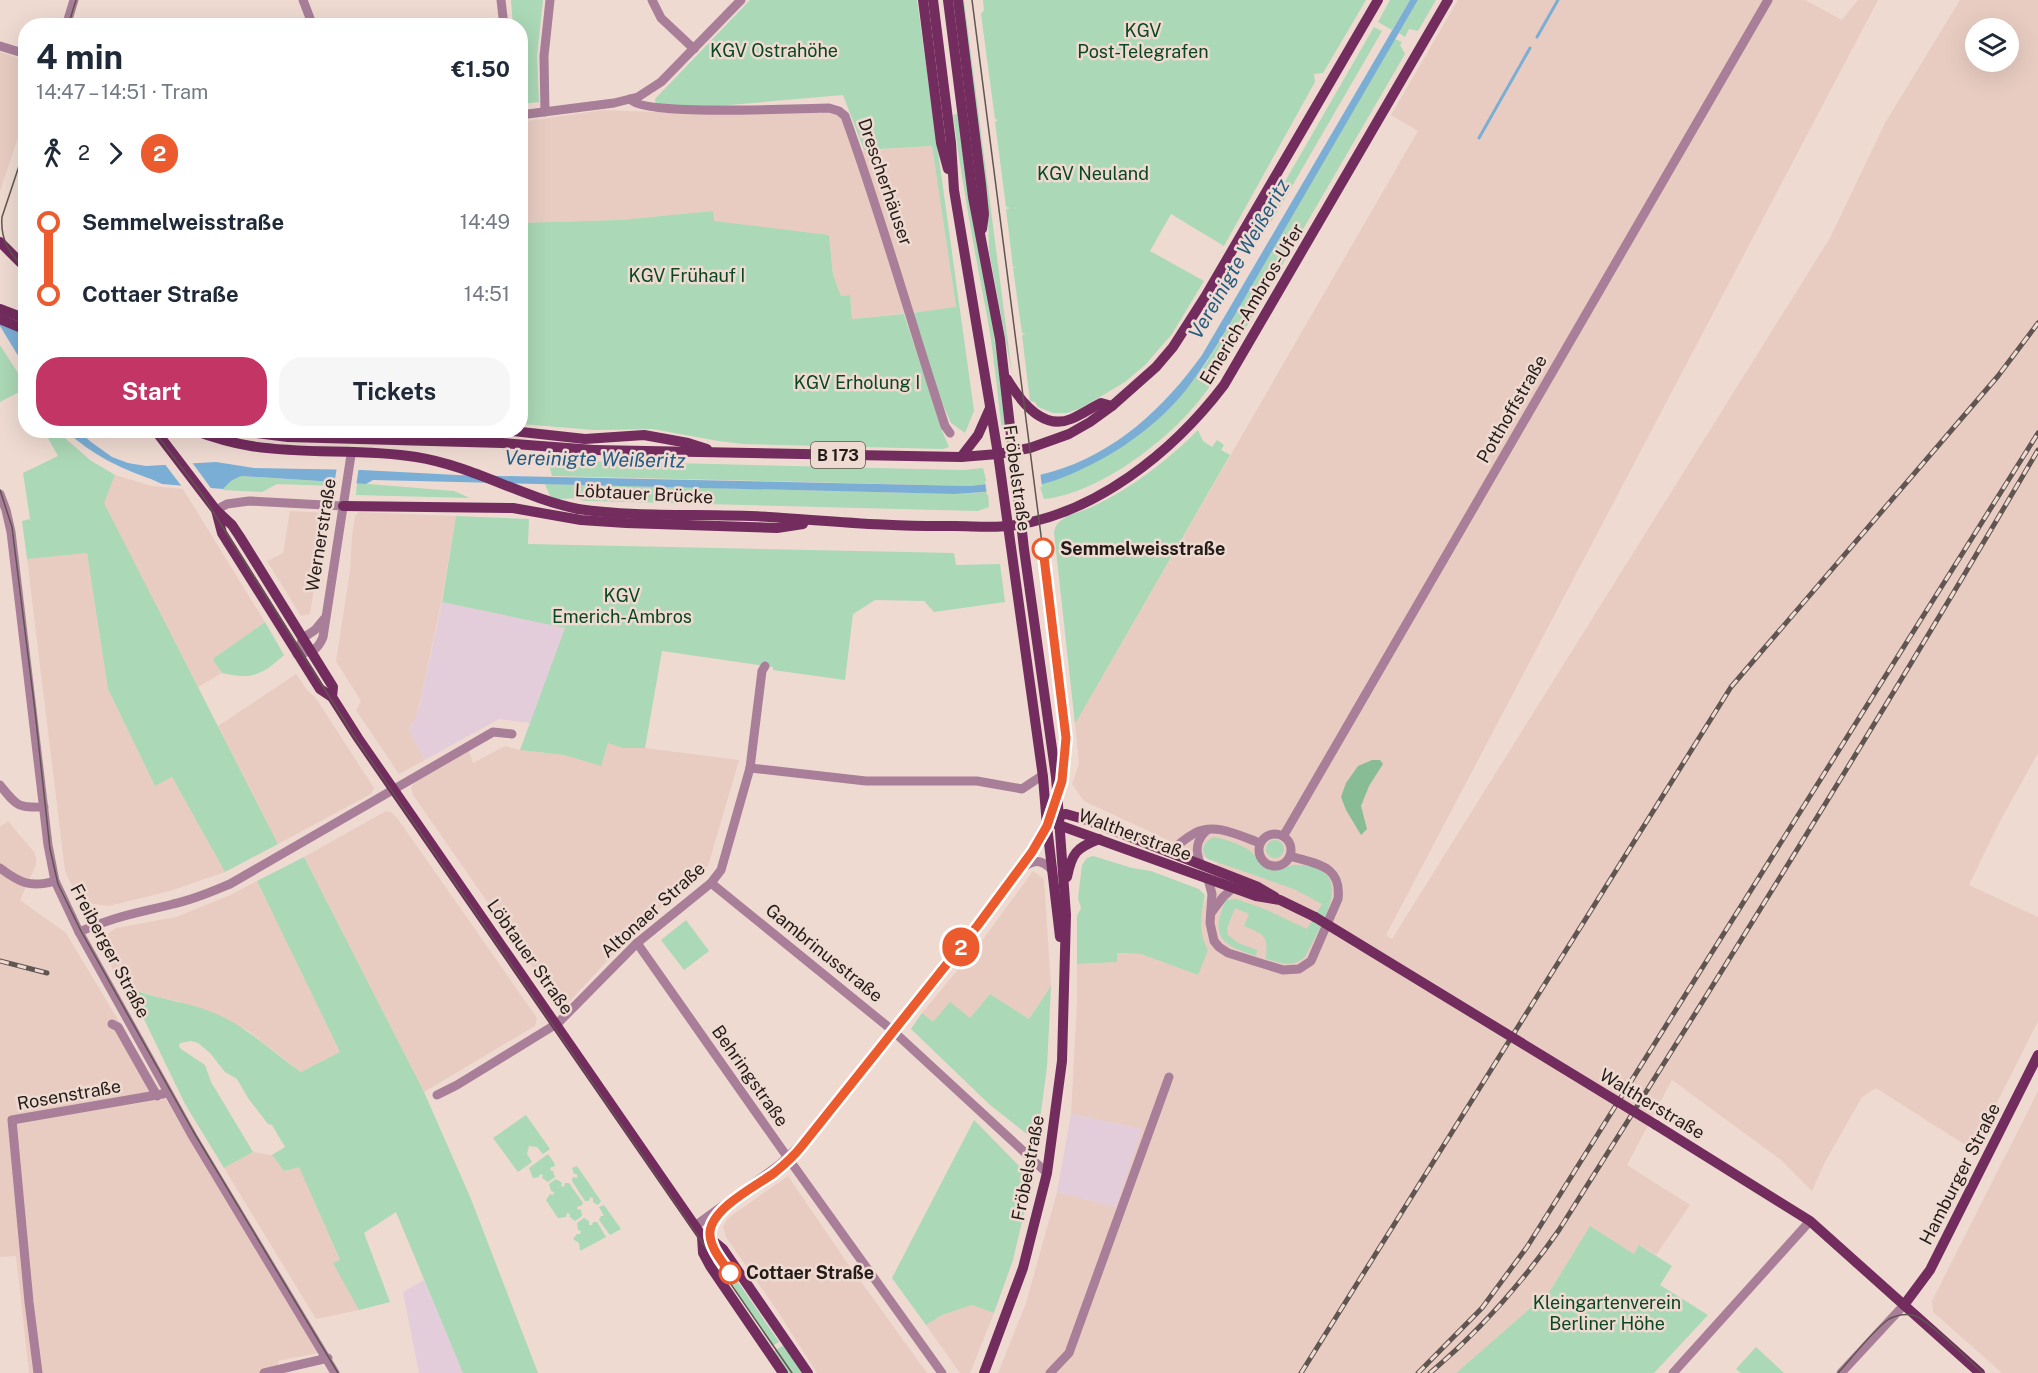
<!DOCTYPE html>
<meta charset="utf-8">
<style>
:root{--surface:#fff;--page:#f6f6f7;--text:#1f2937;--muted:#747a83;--accent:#c23565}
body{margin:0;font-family:"Public Sans",sans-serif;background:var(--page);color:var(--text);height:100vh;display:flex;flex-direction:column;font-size:22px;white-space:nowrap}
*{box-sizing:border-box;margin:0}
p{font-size:20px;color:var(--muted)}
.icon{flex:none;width:33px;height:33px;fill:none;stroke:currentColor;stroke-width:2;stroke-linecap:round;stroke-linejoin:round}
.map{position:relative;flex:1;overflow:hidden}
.drawer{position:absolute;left:18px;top:18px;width:510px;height:420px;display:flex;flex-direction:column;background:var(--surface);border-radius:24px;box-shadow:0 6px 24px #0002}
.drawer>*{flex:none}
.badge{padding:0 12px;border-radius:20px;font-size:21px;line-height:39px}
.tools{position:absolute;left:1965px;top:18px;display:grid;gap:12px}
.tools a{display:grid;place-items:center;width:54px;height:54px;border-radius:50%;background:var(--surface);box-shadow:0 6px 24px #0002;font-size:30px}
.map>.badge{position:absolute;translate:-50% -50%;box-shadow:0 0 0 3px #fff}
.legs{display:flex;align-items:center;gap:9px;height:66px;padding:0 18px;font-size:20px}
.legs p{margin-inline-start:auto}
.summary{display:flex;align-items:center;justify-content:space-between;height:102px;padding:0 18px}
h1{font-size:33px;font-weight:700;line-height:45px}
.button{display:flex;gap:12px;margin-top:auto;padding:12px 18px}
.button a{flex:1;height:69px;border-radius:24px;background:var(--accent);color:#fff;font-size:24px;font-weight:700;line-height:69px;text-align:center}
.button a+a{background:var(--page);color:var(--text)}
ul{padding:0 18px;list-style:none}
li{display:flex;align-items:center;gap:21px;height:72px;font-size:22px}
li i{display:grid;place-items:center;width:9px;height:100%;margin:0 8px;background:currentColor}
li i::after{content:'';width:15px;height:15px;margin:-8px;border:4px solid;border-radius:50%;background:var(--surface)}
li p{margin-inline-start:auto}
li:first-child i{background:linear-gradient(#0000 50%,currentColor 0)}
li:last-child i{background:linear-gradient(currentColor 50%,#0000 0)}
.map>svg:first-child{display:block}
</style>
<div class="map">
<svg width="2038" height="1373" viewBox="0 0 2038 1373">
<rect width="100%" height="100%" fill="#eedad1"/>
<g fill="#e8ccc2" fill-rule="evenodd">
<path d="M 1458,0 L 1805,0 L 1842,20 L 1858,0 L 1878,0 L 1386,935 L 1392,939 L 1830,238 L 1885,123 L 1960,0 L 2038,0 L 2038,753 L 1999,823 L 1969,885 L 2038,917 L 2038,1021 L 1973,1150 L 1876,1088 L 1862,1097 L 1825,1162 L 1812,1191 L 1781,1160 L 1672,1080 L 1627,1165 L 1690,1205 L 1656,1255 L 1640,1245 L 1634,1254 L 1590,1226 L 1550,1291 L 1456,1373 L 998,1373 L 1026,1303 L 1057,1192 L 1116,1207 L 1141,1129 L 1071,1114 L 1077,1001 L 1077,964 L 1116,962 L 1117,953 L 1141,954 L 1198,975 L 1202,940 L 1200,925 L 1203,907 L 1217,863 L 1084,801 L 1072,784 L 1079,764 L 1075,724 L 1418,131 L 1391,115 ZM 1976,28 L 2008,28 L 2008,62 L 1976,62 Z"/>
<polygon points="0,52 25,60 26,113 0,191"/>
<polygon points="656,109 839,111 858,151 932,146 956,308 852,319 850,295 841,296 833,275 829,235 713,221 713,211 620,220 521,223 521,122 602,110 655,112"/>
<polygon points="115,475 152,486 183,489 265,622 214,658 213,660 222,673 198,687 103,503"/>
<polygon points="290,511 325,513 325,516 310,614 301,616 267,561 283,553"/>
<polygon points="359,512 456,516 441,603 420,702 415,721 408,729 425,760 399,774 356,710 361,701 336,661 350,571 352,536 355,516"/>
<polygon points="87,553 108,689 155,786 172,777 225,872 170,891 109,906 93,904 76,894 65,871 27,559"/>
<polygon points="296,674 307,690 315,697 374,788 371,794 278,844 218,726"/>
<polygon points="608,743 623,748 645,748 739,760 708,866 633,933 567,1004 557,1002 413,795 411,787 416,781 469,751 473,763 505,746 520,750 564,755 601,765"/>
<polygon points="386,811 391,812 398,819 537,1018 535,1026 424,1092 304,857"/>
<polygon points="8,821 34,852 36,859 36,865 20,900 66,933 318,1353 278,1361 280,1373 29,1373 16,1256 0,1257 0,827"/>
<polygon points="1033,871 1044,879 1051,986 1029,1019 990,994 970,1018 933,1022 922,1013 984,938"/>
<polygon points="257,881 340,1052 301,1072 247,1030 178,1001 160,998 120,985 103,947 103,941 107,934 116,928 176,917 228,896"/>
<polygon points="2038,1091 2038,1373 2002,1373 1933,1312 1932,1301"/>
<polygon points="253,1152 272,1155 284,1171 299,1166 340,1261 334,1263 359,1310 316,1319 224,1168"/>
<polygon points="788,1176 846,1261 927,1373 817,1373 776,1309 726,1237 723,1227 728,1218"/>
<polygon points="972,1305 994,1313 970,1373 960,1373 926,1325 942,1315"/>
</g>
<g fill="#e3cddb">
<polygon points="442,602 565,628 530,723 499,719 425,760 408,729 413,724 418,712"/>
<polygon points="1071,1114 1142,1129 1116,1207 1057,1192"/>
<polygon points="424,1280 463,1373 419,1373 403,1292"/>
</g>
<g fill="#abd8b6">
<polygon points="511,0 543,0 537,56 539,102 522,104 520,87 520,26 513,25"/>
<polygon points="750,0 917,0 974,411 965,433 951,423 939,396 912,313 956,307 932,146 864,150 843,95 695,108 656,104 655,99"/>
<polygon points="960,0 964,0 1012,374 989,251 988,213"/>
<polygon points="983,0 1366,0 1323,73 1314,74 1315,82 1224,246 1171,214 1150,251 1204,281 1172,334 1145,365 1125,382 1081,408 1067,413 1053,413 1038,407 1035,402 1030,401 1022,335 1026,334 1022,333 1013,268 1017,267 1013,267 1006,209 1010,208 1006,207 995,122 998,120 995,119 981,14 984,10"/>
<polygon points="1390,0 1410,0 1392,30 1378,22"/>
<polygon points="1418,0 1436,0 1418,31 1409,29 1405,37 1399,33"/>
<polygon points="1374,27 1382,31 1273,219 1245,251"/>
<path d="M 1395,39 L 1402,42 L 1400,45 L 1405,54 L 1227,360 C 1219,372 1211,386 1201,398 C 1169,440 1098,494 1044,499 L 1039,484 L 1048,483 L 1165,412 L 1184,392 L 1207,362 L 1229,325 Z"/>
<path d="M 957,114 L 989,301 L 1007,429 L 1002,430 C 997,392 994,353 987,316 C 974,249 962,182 953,115 Z"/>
<polygon points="713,211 714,221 829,235 833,275 841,296 850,295 852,319 904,314 943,433 949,447 943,449 743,444 718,441 653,429 594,430 521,424 520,223 620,220"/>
<polygon points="0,345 25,384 25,399 21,391 0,402"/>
<polygon points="366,430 456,430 457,437 365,434"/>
<path d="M 1198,430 L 1203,441 L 1212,447 L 1217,440 L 1224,445 L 1221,450 L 1230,455 L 1075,724 L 1054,532 C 1057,515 1080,513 1094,506 C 1133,487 1167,461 1198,430 Z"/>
<polygon points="44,431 57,431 90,460 115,475 104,503 278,844 225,872 172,777 155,786 108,689 87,553 27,559 22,521 30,519 23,473 58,456"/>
<polygon points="548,460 875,468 964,470 983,468 987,484 969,486 552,476"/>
<polygon points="241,476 335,482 334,486 277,484 262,492 223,490 223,489 231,481"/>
<polygon points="357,483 454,491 470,498 356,495"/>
<polygon points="545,484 954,494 988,492 989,507 978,511 587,501 580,500 580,498 558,499 550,496"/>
<polygon points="456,516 529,519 528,544 954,553 956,565 1000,564 1005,602 934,612 924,601 875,600 853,614 845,680 773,670 773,667 662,651 645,748 623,748 608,743 601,766 564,755 520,750 565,628 442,602"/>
<path d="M 265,622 L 284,655 C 262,675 252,680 222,673 L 213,660 L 214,658 Z"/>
<path d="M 1214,837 C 1225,839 1239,844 1249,850 C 1257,855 1259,865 1268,868 C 1279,871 1288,864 1299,865 C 1361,868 1319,928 1305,957 C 1291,968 1281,963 1266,959 C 1268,935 1265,935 1244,926 L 1249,914 L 1235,908 L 1227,928 L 1228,935 L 1238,943 L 1257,950 L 1256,956 C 1222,945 1209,937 1226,900 L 1236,899 L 1267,910 L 1307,929 L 1322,904 L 1294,889 L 1208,859 C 1199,851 1204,841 1214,837 Z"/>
<circle cx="1275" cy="849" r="9"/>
<path d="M 1093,856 L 1132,868 L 1151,871 L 1199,889 L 1205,895 C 1201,915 1198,932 1208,950 L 1198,975 L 1141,954 L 1117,953 L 1117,962 L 1077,964 L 1077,916 L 1081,908 L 1078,898 L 1082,865 L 1087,858 Z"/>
<path d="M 304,857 L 424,1092 L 471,1199 L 538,1373 L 463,1373 L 396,1212 L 364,1233 L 390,1302 L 359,1310 L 333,1263 L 340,1260 L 299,1167 L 284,1171 L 272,1155 L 285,1147 L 272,1125 L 268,1124 L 248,1098 L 237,1079 L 225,1072 L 210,1053 L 198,1043 L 191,1041 L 180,1043 L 179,1046 L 181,1049 L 205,1065 L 211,1082 L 253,1152 L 224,1168 L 185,1104 L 142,1015 L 136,1014 L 127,999 L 131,995 L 125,986 C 152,999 181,1000 209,1011 C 244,1024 271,1051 301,1072 L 340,1052 L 257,881 Z"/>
<polygon points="686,920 709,951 684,970 661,940"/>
<polygon points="1051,986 1047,1067 1037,1142 989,1104 911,1029 922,1013 933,1022 950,1002 970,1018 990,994 1029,1019"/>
<polygon points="526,1115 550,1149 543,1154 537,1147 529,1146 527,1154 532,1162 518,1172 493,1138"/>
<polygon points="974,1120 1032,1179 1013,1260 994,1313 972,1305 942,1315 926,1325 892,1278"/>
<polygon points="548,1154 555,1164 554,1167 551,1167 550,1170 553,1171 555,1177 548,1182 542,1178 543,1175 540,1174 539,1177 533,1178 529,1168"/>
<polygon points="577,1166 601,1201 598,1205 593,1202 593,1198 590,1197 589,1201 585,1201 572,1181 573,1177 577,1178 577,1174 574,1174 572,1168"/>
<polygon points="556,1179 562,1183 561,1186 564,1187 565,1183 569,1183 583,1203 581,1206 578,1206 577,1209 581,1210 582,1216 575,1221 570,1217 570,1214 567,1213 566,1217 558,1218 546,1200 550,1194 553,1195 554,1192 551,1191 549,1184"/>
<polygon points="604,1205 621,1229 610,1235 599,1220 601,1216 604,1216 599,1207"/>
<polygon points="584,1218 589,1221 589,1225 592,1225 593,1222 597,1222 606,1237 580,1251 579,1243 573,1239 577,1234 580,1234 581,1231 578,1230 577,1223"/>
<polygon points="1590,1226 1634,1254 1639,1245 1672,1266 1660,1285 1708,1315 1654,1373 1456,1373 1550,1291"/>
<polygon points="727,1266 779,1342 772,1346 721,1270"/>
<polygon points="785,1344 804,1373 788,1373 773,1352"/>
<polygon points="1756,1347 1784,1373 1741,1373 1736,1369"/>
</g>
<polygon fill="#88bc95" points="1372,760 1380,760 1383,764 1369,786 1361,806 1367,829 1361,835 1346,810 1341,797 1346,783 1358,766"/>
<g fill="#7baed5">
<path d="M 1410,0 L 1418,0 L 1229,325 C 1216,347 1202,369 1186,390 C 1152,432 1101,465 1050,482 C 1041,485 1031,486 1023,487 C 1000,491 977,493 954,494 L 373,480 L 366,484 L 241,476 L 231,481 L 223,489 L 162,484 L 151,479 C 117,467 93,455 66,431 L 79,431 L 91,442 L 112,457 L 128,463 L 146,466 L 216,462 L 254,468 L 362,470 L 457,475 L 969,486 C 996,483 1025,479 1051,472 C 1115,454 1164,408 1202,355 Z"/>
<polygon points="0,304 25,343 25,367 0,326"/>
</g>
<g fill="#eedad1">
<polygon points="191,461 213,491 183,488 164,463"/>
<polygon points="337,467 359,467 356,486 334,485"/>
<polygon points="1040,471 1042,487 987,495 985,481"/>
</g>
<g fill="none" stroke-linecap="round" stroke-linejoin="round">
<g stroke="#7baed5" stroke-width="3">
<polyline points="1537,37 1558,0"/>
<polyline points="1479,138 1530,48"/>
</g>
<g stroke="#a87e98" stroke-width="9">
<polyline points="303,0 313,26"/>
<polyline points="501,0 504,26"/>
<polyline points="652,0 661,18 694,49"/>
<polyline points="66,26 74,0"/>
<polyline points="0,46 26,54"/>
<path d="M 630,99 C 642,117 800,108 829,108 L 839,111 L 845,116 C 882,218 911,323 945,426 L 950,433"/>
<polyline points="545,112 544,56 550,0"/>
<polyline points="520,115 614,103 638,97 661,82 741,0"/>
<polyline points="354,433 355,430"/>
<polyline points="0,494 6,510 11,532 48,845 55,881 79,932 193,1137 335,1373"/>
<polyline points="216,510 227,504 249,501 343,506"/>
<path d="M 324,619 L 315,630 L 303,638 L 297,654 C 311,651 317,652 323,637 L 351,455"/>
<polyline points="750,768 866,781 977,781 1022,789 1043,775"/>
<path d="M 0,785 C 17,806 17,808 44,807"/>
<circle cx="1275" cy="850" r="16"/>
<polyline points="1284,835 1768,0"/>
<path d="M 1167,852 C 1177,847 1185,838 1195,833 C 1215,822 1240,836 1260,843"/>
<path d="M 1201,865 C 1195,852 1195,841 1207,830"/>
<path d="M 0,868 C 20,883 30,888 55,881"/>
<path d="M 1020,869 C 1034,860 1040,858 1052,870"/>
<path d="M 1208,879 L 1212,894 L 1210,923 L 1214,941 L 1219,947 L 1228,953 L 1283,970 L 1299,969 L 1311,961 L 1338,899 C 1342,865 1316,864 1290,856"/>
<polyline points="711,883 892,1030 1047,1173"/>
<polyline points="1211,913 1223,897 1233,888"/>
<path d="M 79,932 C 112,917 138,913 173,904 C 193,900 211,892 230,884 L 493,732 L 512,734"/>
<polyline points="637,943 788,1158 942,1373"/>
<polyline points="112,1024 118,1027 157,1096"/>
<polyline points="437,1095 457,1085 558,1023 637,943 711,883 721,870 750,768 762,671 765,666"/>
<polyline points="695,1226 779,1165 799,1146 977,924 1030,851 1047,821"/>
<polyline points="38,1373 29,1302 12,1120 168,1093"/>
<polyline points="264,1373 328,1358"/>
<polyline points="1050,1373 1069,1353 1169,1077"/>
<polyline points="1673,1373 1810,1221"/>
<polyline points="1841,1373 1904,1305"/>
</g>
<g stroke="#732c5e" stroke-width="10">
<polyline points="923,0 941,143 948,169"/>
<polyline points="933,0 951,143 954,190 998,454 1043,777 1047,826 1060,937"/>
<polyline points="948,0 973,197 1000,339 1024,549 1056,777 1066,915 1062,1061 1047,1173 1023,1268 984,1373"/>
<polyline points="958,0 981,184 984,214 982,229"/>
<polyline points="0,242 26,268"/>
<polyline points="0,309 26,319"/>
<polyline points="0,319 26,330"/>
<path d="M 1007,379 C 1019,399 1042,431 1071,419 C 1081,415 1091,408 1101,403 L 1112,406"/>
<polyline points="155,430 216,510 232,525 240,537 333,687 332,697"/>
<polyline points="504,430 585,439 644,435 688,443 707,449"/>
<polyline points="594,450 961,457 998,454 1030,448 1069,434 1090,422 1112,406 1156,367 1173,347 1205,297 1378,0"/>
<polyline points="961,457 978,435 990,408"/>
<polyline points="343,506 513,508 581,520 626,523 777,528 803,524"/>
<path d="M 578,509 C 641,518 705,513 769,517 C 831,521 892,527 954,526 C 972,526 991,528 1009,526 C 1095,515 1173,452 1224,385 L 1448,0"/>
<polyline points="216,510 222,533 320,689 332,697 358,738 702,1236 711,1239 723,1249 808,1373"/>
<polyline points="1055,816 1066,814 1087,820 1258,887 1275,897"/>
<polyline points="1056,824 1256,896 1280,900 1315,917"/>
<path d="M 1067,877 C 1072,853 1076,848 1099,839"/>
<polyline points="1656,1125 1810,1221 1980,1373"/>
<polyline points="702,1236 703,1253 710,1266 783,1373"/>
<polyline points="1904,1305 1930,1270 2038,1055"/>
</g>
<g stroke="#605551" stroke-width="1.5">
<polyline points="68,26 76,0"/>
<path d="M 26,145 L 2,217 C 0,242 11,254 26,271"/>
<polyline points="153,430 201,493 217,518 356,739 792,1373"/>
<polyline points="0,490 12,527 35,711 50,849 58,884 81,931 193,1131 338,1373"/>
<polyline points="716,1253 711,1242 710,1232 719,1213 781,1167 801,1147 978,925 1032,852 1047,826 1062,781 1066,751 1065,722 972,0"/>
<path d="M 1838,1373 C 1852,1358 1873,1330 1889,1319 C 1897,1315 1907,1313 1916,1316 C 1932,1323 1968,1360 1983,1373"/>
</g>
<defs>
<g id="rail">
<polyline points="0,961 47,973"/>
<polyline points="1301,1373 1731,687 1998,376 2038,323"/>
<polyline points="1418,1373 1482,1308 1527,1247 2038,433"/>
<path d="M 1430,1373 C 1480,1331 1522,1283 1559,1230 C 1722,972 1884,713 2038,450"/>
</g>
</defs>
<use href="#rail" stroke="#605551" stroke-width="5"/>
<use href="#rail" stroke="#eedad1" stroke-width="3" stroke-dasharray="9" stroke-linecap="butt"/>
<g stroke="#732c5e" stroke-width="10">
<path d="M 193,430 C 212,437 232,443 251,446 C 306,455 362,448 416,457 C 473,466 521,497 578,509"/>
<polyline points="234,430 288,437 502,443 594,450"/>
<polyline points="1315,917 1656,1125"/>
</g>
</g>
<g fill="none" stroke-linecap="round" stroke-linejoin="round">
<defs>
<path id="line-1" d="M 730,1273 C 722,1261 709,1247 710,1232 C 712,1208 756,1186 774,1173 C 784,1165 793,1157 801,1147 L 978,925 L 1032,852 L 1047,826 L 1062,781 L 1066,738 L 1043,549"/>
</defs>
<use href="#line-1" stroke="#fff" stroke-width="14"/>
<use href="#line-1" stroke="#eb5b2d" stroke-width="9"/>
</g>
<g fill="#fff" stroke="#eb5b2d" stroke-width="3">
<circle cx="1043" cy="549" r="10"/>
<circle cx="730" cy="1273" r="10"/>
</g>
<g text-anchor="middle" stroke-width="5" stroke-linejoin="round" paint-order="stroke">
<rect fill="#eedad1" stroke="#605550" stroke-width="1.5" x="811" y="442" width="54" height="26" rx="4.5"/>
<g font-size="16" font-weight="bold" fill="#231c19">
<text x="838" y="461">B 173</text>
</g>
<g font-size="18" fill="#084723" stroke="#eedad1">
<text x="1143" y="37">KGV<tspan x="1143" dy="21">Post-Telegrafen</tspan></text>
<text x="774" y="57">KGV Ostrahöhe</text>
<text x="1093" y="180">KGV Neuland</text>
<text x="687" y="282">KGV Frühauf I</text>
<text x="857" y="389">KGV Erholung I</text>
<text x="622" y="602">KGV<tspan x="622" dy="21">Emerich-Ambros</tspan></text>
<text x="1607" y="1309">Kleingartenverein<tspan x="1607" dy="21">Berliner Höhe</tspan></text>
</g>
<g font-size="18" fill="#231c19" stroke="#eedad1">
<text transform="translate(885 182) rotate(71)" y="6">Drescherhäuser</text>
<text transform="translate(1252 304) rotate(-59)" y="6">Emerich-Ambros-Ufer</text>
<text transform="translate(1512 409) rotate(-60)" y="6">Potthoffstraße</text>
<text transform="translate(1017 478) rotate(82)" y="6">Fröbelstraße</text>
<text transform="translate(644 494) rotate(3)" y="6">Löbtauer Brücke</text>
<text transform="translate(321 535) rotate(-81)" y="6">Wernerstraße</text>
<text transform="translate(1135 835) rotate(20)" y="6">Waltherstraße</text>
<text transform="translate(653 910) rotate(-42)" y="6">Altonaer Straße</text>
<text transform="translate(110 951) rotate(62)" y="6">Freiberger Straße</text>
<text transform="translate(824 953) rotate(39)" y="6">Gambrinusstraße</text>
<text transform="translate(530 957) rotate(55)" y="6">Löbtauer Straße</text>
<text transform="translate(750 1076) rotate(55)" y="6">Behringstraße</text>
<text transform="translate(69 1095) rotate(-10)" y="6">Rosenstraße</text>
<text transform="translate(1652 1104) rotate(31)" y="6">Waltherstraße</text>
<text transform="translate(1028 1168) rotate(-79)" y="6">Fröbelstraße</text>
<text transform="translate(1960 1174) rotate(-63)" y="6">Hamburger Straße</text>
</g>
<g font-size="18" font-weight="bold" fill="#231c19" stroke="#eedad1" text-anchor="start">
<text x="1060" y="555">Semmelweisstraße</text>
<text x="746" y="1279">Cottaer Straße</text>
</g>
<g font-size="20" font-style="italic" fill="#225c82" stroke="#eedad1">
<text transform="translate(1239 259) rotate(-60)" y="7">Vereinigte Weißeritz</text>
<text transform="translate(595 459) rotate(1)" y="7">Vereinigte Weißeritz</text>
</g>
</g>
</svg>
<div class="tools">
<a><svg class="icon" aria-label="layers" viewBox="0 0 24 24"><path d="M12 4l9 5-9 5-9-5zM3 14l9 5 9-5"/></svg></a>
</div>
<b class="badge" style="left:961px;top:947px;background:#eb5b2d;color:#fff">2</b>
<section class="drawer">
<div class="summary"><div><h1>4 min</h1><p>14:47 – 14:51 · Tram</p></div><b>€1.50</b></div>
<div class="legs"><svg class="icon" aria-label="walk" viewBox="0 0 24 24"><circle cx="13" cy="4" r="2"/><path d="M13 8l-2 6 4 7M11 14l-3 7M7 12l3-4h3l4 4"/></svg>2<svg class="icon" aria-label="forward" viewBox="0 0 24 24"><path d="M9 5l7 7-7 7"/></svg><b class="badge" style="background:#eb5b2d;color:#fff">2</b></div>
<ul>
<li><i style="color:#eb5b2d"></i><b>Semmelweisstraße</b><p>14:49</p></li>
<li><i style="color:#eb5b2d"></i><b>Cottaer Straße</b><p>14:51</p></li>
</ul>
<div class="button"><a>Start</a><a>Tickets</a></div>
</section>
</div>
